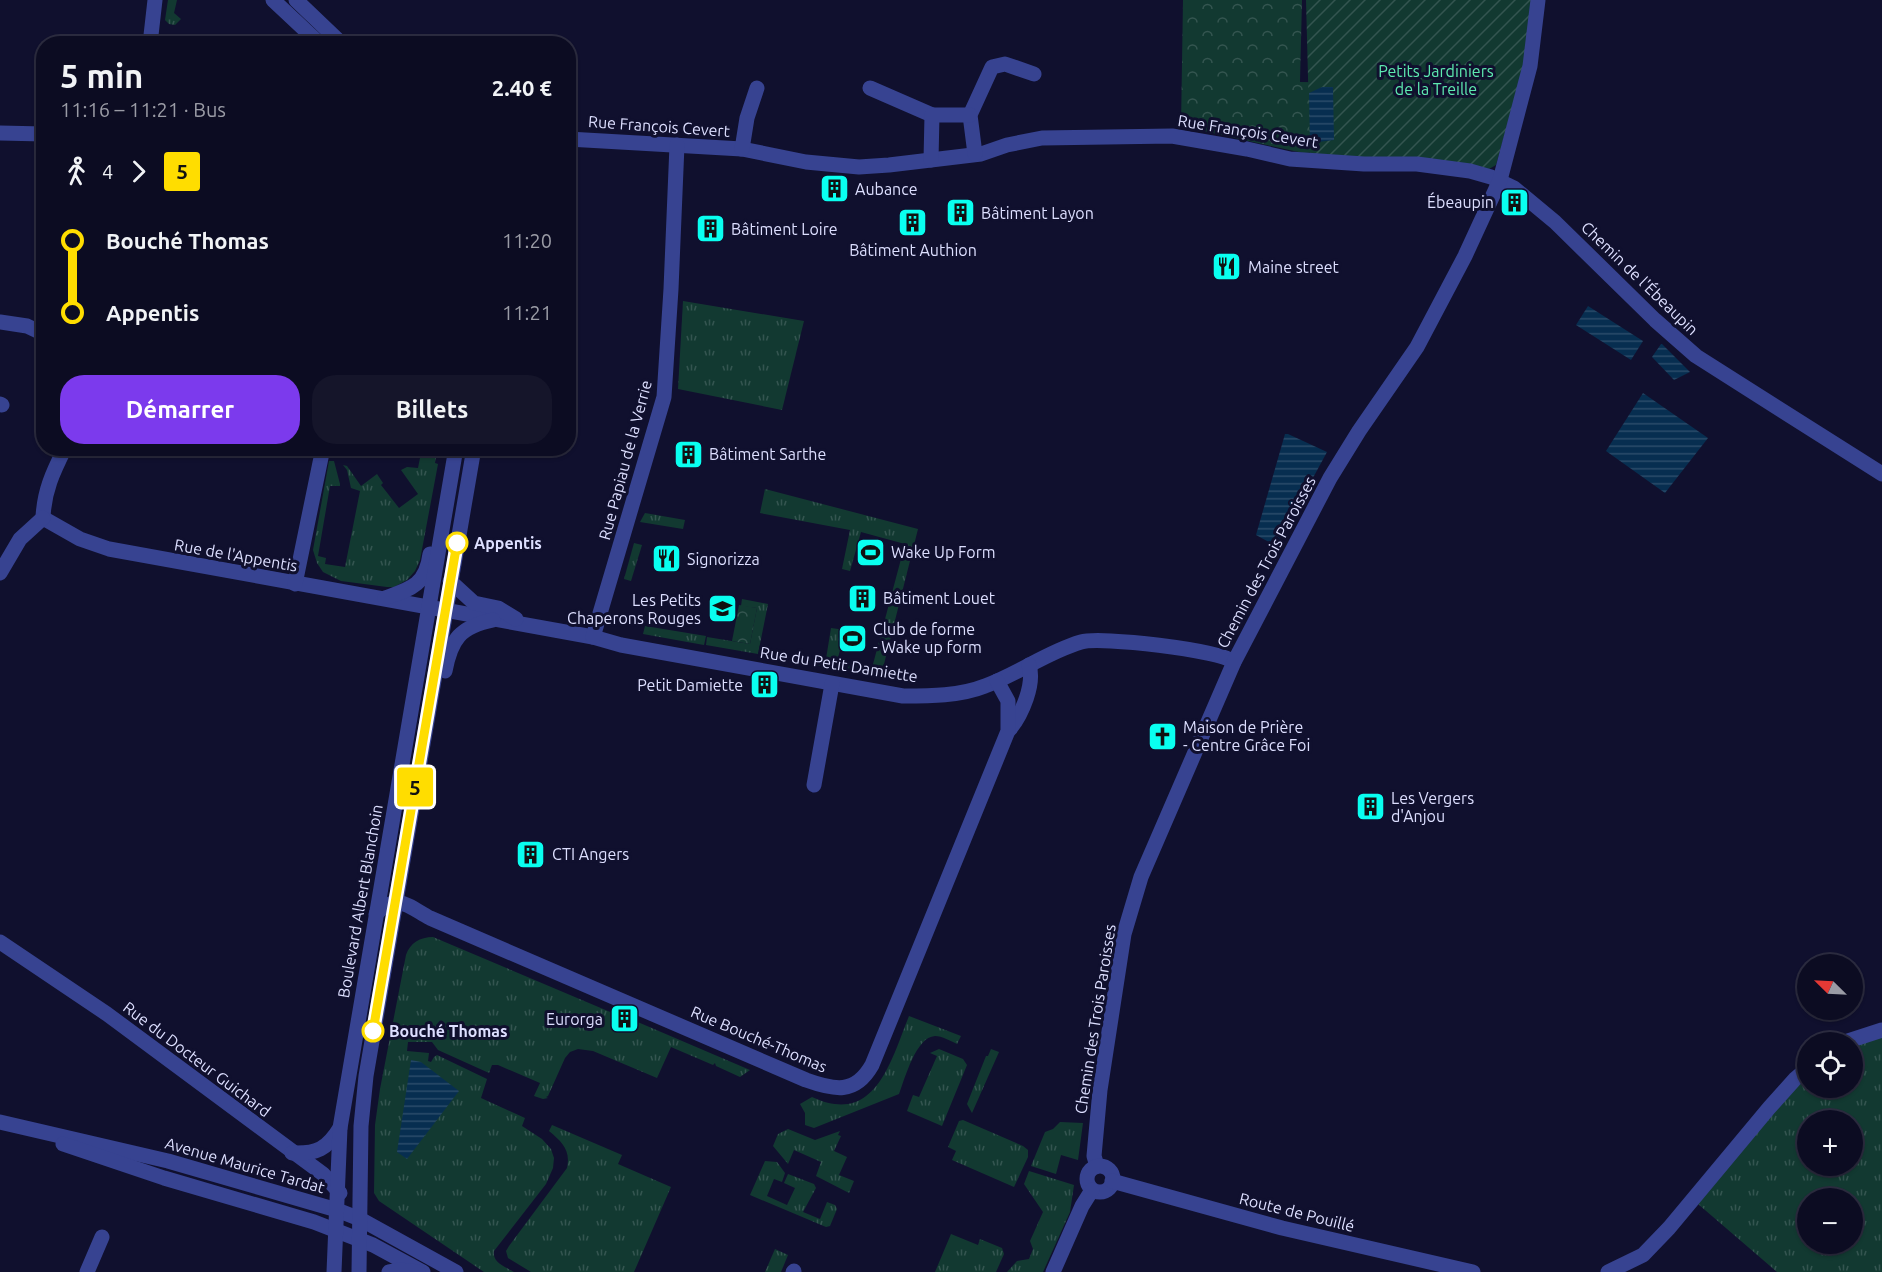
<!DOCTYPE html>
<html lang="fr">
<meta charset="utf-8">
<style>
:root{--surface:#0c0c22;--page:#15152a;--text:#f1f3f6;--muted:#9a9ba5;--line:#2c2c40;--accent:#7c3aed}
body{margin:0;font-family:Ubuntu,sans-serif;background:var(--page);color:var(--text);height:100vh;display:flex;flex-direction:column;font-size:22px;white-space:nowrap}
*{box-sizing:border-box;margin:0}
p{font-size:20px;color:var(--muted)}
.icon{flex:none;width:33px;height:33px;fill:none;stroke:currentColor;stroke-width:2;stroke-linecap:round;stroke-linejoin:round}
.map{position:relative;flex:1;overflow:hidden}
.panel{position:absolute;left:36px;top:36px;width:540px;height:420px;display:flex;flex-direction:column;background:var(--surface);border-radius:24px;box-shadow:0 2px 4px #0004,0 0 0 2px var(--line)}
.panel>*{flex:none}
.badge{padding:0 12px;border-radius:4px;font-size:21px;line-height:39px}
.needle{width:39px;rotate:294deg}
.controls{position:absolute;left:1797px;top:954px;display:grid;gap:12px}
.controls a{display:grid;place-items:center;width:66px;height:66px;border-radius:50%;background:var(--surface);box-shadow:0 2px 4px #0004,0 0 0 2px var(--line);font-size:30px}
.map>.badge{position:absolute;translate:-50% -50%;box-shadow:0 0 0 3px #fff}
.legs{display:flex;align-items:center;gap:9px;height:66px;padding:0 24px;font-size:20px}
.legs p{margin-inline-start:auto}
.overview{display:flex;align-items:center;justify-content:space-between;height:102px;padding:0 24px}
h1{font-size:33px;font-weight:700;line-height:45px}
.primary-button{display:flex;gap:12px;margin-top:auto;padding:12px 24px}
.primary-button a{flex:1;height:69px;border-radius:24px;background:var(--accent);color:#fff;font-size:24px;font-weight:700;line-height:69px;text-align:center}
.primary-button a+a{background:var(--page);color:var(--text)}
ul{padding:0 24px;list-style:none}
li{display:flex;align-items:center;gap:21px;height:72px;font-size:22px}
li i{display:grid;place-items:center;width:9px;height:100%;margin:0 8px;background:currentColor}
li i::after{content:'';width:15px;height:15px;margin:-8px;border:4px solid;border-radius:50%;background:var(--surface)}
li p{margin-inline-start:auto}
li:first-child i{background:linear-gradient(#0000 50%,currentColor 0)}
li:last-child i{background:linear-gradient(currentColor 50%,#0000 0)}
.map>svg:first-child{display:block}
</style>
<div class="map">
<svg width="1882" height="1272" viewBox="0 0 1882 1272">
<defs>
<pattern id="grass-tufts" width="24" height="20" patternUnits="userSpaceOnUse" patternTransform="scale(1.5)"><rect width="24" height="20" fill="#123931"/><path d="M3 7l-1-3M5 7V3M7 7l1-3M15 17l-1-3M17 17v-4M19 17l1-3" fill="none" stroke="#345550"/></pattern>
<pattern id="forest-crowns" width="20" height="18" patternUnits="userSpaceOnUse" patternTransform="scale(1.5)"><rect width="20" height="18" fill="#123931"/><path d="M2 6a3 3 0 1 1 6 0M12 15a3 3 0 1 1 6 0" fill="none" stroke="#345550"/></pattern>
<pattern id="garden-furrows" width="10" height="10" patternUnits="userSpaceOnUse" patternTransform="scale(1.5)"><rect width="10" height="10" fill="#123931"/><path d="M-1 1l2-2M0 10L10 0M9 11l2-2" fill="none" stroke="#345550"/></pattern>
<pattern id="water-rules" width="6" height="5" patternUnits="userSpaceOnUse" patternTransform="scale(1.5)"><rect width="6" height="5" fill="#072e50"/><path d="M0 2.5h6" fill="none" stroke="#2b4c6a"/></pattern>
</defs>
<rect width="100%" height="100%" fill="#10102e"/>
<g fill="url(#grass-tufts)" fill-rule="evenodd">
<polygon points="168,0 177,0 174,13 181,19 175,25 169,24 165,20"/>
<polygon points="683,301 804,321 782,410 678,389"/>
<polygon points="422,448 441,449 439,457 436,457 435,463 438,464 420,560 415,571 407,580 394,587 387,587 341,581 323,572 317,563 313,550 329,461 334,461 340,484 340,486 330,486 318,556 326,558 325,564 345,567 360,491 351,488 347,470 343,465 347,466 361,486 377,474 383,483 381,485 399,508 418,494 401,470 407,467 418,468"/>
<polygon points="765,489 918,529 881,676 816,665 817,657 826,659 831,628 845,630 837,662 872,668 905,544 861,532 850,571 842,569 850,530 760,513"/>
<polygon points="645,513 685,520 683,529 640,522"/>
<polygon points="634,543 642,545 631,581 624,579"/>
<polygon points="742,599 768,604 758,654 706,645 707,637 750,644 757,608 741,606"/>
<polygon points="645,626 706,636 704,645 643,634"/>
<path d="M 433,937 L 615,1014 L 612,1020 L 628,1028 L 632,1020 L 640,1023 L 750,1070 L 740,1077 L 716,1066 L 715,1063 L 713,1065 L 671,1047 L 657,1078 L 593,1051 L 578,1049 L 570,1052 L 565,1058 L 548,1096 L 546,1097 L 548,1098 L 543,1099 L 534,1096 L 540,1083 L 498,1065 L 492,1065 L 489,1073 L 438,1050 L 432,1042 L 408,1042 L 407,1051 L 429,1053 L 428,1061 L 431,1062 L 434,1057 L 437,1055 L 487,1079 L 481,1098 L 525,1118 L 522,1126 L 542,1139 L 551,1149 L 554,1158 L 553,1168 L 546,1184 L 494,1251 C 492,1263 506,1267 514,1272 L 484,1272 L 379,1201 L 374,1193 L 375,1125 L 380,1089 L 406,955 C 410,943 420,937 433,937 Z"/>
<path d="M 909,1016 L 961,1036 L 957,1044 C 951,1041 942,1036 935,1036 C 916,1037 905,1078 899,1094 L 814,1128 L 805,1125 L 805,1113 L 800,1104 L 812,1097 C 876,1127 891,1060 909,1016 Z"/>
<path d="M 1882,1036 L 1882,1272 L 1777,1272 L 1698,1204 L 1794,1087 L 1807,1076 L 1808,1088 L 1852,1088 L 1853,1046 ZM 1808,1120 L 1852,1120 L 1852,1166 L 1808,1166 ZM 1808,1198 L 1852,1198 L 1852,1244 L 1808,1244 Z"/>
<polygon points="939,1049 963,1059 967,1065 942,1126 907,1111 913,1095 919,1097 937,1056 930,1053"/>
<polygon points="991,1049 999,1052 972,1113 967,1104 986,1056 988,1056"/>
<polygon points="963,1120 1023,1146 1028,1150 1028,1157 1014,1187 952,1160 956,1151 948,1147 959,1121"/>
<polygon points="1060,1122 1083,1123 1078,1160 1061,1155 1056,1174 1031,1166 1045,1132 1053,1129"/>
<path d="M 552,1125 L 622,1155 L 618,1164 L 671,1187 L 634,1272 L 531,1272 L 508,1258 L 506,1251 L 509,1246 L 567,1168 C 571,1150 562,1142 549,1131 Z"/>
<polygon points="788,1129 815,1140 840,1131 838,1135 841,1136 834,1151 847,1157 839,1175 854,1181 849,1193 816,1176 821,1162 794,1150 788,1164 773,1146 778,1134"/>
<polygon points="765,1161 777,1162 785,1173 782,1182 774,1179 767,1196 787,1205 795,1188 784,1183 788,1174 814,1184 816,1188 803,1212 820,1219 827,1202 835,1205 837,1209 830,1226 826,1227 750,1195"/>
<polygon points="1029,1171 1074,1185 1070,1212 1043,1272 1007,1272 1017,1261 1029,1259 1033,1249 1030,1241 1043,1212 1024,1184"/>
<polygon points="951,1234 978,1245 980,1239 1002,1248 1004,1254 996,1272 935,1272"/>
<polygon points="775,1249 788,1255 781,1272 765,1272"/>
</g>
<g fill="url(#forest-crowns)">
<polygon points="1183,0 1302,0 1300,82 1363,83 1360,150 1303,153 1181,126"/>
<polygon points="739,605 757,608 750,644 732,641"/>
</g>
<polygon fill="url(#garden-furrows)" points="1306,0 1532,0 1525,63 1496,165 1489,169 1310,154"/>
<g fill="url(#water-rules)">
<polygon points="1322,87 1333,87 1334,140 1310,143 1309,93"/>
<polygon points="1588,306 1643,341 1631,360 1576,325"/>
<polygon points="1661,344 1662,344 1690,372 1674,380 1652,357"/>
<polygon points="1643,393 1708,438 1665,493 1606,451"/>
<polygon points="1285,434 1288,434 1327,452 1276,546 1256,535"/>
<polygon points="411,1060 421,1062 459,1091 407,1159 397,1152"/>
</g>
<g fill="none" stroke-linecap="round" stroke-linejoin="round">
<g stroke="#374391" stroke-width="15">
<polyline points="273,0 320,44"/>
<polyline points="296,0 342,44"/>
<polyline points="150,44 155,0"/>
<polyline points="870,88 932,115"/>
<polyline points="0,133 44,134"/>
<polyline points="568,139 742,149 806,162 859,167 889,165 981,154 1007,145 1042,138 1172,136 1247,149 1290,159 1364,164 1417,164 1470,171 1491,177 1514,188 1555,222 1655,320 1696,356 1882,474"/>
<polyline points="742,149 747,118 757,88"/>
<polyline points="975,154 970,115 992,67 1005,64 1034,74"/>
<polyline points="931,160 932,115 970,115"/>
<polyline points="0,322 27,326 44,334"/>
<polyline points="0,404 2,405"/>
<path d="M 43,518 L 80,539 L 109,549 L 593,637 L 621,645 L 903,696 C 930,696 960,696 985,686 C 1018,674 1047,652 1081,642 C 1100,636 1219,650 1234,662"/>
<path d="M 43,518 C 44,491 53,472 65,448"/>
<polyline points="0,573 20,539 43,518"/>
<polyline points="450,581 474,603 498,608 516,619"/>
<polyline points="295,584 323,448"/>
<path d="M 385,598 C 411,589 426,585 430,554"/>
<polyline points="593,637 664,397 671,289 677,145"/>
<path d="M 445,671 C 451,639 460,627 493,620"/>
<path d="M 1010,729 C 1022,714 1035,684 1029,665"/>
<polyline points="814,785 832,684"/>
<path d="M 376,914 C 396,892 408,906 430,918 L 806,1080 C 834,1090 855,1095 872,1065 L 1008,731 L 1008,701 L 997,681"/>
<polyline points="0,942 107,1014 323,1174 340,1193"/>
<polyline points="1845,1042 1882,1030"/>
<polyline points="0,1122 168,1161 337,1210 360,1219 456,1272"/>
<polyline points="63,1144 164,1178 314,1222 373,1245 423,1272"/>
<path d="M 292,1153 C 317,1154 327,1149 340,1128"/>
<polyline points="1097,1166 1094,1156 1100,1090 1124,934 1141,877 1234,662 1330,478 1359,431 1417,347 1465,256 1500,180 1530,66 1538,0"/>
<circle cx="1100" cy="1179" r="13"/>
<polyline points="1112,1181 1282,1228 1473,1272"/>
<polyline points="87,1272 102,1237"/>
<polyline points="334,1272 340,1128 456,448"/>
<polyline points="359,1272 361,1126 366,1076 474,448"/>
<polyline points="389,1272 400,1270 418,1272"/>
<polyline points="793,1272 794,1271"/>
<polyline points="1053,1272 1082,1206 1092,1190"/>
<polyline points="1608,1272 1643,1255 1669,1228 1769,1108 1795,1079 1808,1068"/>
</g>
</g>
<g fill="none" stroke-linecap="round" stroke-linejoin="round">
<defs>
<polyline id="line-1" points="373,1031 457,543"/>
</defs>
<use href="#line-1" stroke="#fff" stroke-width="14"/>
<use href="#line-1" stroke="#fd0" stroke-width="9"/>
</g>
<defs>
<symbol id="building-square" viewBox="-11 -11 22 22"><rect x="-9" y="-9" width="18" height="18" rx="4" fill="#09fff0" stroke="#10102e"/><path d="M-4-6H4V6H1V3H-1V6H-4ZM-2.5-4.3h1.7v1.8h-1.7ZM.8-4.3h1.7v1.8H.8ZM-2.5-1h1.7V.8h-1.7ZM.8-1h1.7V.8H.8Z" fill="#111"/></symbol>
<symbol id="restaurant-square" viewBox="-11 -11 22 22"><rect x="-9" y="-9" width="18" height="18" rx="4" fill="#09fff0" stroke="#10102e"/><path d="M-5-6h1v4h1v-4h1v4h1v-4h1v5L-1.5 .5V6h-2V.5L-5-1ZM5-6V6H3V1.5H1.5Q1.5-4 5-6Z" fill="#111"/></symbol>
<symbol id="stadium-square" viewBox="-11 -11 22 22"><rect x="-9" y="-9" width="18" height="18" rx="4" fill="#09fff0" stroke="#10102e"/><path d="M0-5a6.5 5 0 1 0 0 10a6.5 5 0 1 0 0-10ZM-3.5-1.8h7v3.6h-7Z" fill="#111"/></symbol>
<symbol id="school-square" viewBox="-11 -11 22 22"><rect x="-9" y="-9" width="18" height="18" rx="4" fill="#09fff0" stroke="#10102e"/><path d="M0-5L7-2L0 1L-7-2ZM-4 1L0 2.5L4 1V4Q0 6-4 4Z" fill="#111"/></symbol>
<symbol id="church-square" viewBox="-11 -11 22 22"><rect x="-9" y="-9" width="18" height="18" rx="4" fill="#09fff0" stroke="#10102e"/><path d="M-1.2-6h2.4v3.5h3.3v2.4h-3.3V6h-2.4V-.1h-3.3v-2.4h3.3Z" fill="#111"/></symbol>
</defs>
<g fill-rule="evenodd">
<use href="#building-square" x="818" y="172" width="33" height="33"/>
<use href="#building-square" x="1498" y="186" width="33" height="33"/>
<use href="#building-square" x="944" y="196" width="33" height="33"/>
<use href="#building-square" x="896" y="206" width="33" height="33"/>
<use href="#building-square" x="694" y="212" width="33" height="33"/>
<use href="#restaurant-square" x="1210" y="250" width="33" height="33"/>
<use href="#building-square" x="672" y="438" width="33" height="33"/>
<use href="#stadium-square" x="854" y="536" width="33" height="33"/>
<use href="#restaurant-square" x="650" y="542" width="33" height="33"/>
<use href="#building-square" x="846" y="582" width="33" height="33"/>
<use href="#school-square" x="706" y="592" width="33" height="33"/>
<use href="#stadium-square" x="836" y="622" width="33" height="33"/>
<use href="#building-square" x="748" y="668" width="33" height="33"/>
<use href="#church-square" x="1146" y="720" width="33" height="33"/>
<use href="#building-square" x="1354" y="790" width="33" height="33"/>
<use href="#building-square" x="514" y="838" width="33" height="33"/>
<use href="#building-square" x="608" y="1002" width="33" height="33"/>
</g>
<g fill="#fff" stroke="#fd0" stroke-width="3">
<circle cx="457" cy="543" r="10"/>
<circle cx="373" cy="1031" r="10"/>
</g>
<g text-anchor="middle" stroke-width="6" stroke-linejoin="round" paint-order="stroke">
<g font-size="16" fill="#5eeab0" stroke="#10102e">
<text x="1436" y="77">Petits Jardiniers<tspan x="1436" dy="18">de la Treille</tspan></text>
</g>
<g font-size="16" fill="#dddfff" stroke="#10102e">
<text transform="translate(659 126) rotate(4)" y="6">Rue François Cevert</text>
<text transform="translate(1248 131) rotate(9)" y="6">Rue François Cevert</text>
<text transform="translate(1640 278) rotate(44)" y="6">Chemin de l'Ébeaupin</text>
<text transform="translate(625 460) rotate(-75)" y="6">Rue Papiau de la Verrie</text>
<text transform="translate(236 555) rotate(10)" y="6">Rue de l'Appentis</text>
<text transform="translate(1266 562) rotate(-62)" y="6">Chemin des Trois Paroisses</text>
<text transform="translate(839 664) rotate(9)" y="6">Rue du Petit Damiette</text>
<text transform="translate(360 901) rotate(-80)" y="6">Boulevard Albert Blanchoin</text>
<text transform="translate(1095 1019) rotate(-81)" y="6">Chemin des Trois Paroisses</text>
<text transform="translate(759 1039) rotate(23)" y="6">Rue Bouché-Thomas</text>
<text transform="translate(197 1059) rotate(37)" y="6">Rue du Docteur Guichard</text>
<text transform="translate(245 1165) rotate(16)" y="6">Avenue Maurice Tardat</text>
<text transform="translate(1297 1212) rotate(14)" y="6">Route de Pouillé</text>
</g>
<g font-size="16" fill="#dddfff" stroke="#10102e" text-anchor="start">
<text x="855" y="195">Aubance</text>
<text x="1494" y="208" text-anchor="end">Ébeaupin</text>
<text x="981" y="219">Bâtiment Layon</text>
<text x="731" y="235">Bâtiment Loire</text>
<text x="913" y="256" text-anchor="middle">Bâtiment Authion</text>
<text x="1248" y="273">Maine street</text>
<text x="709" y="460">Bâtiment Sarthe</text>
<text x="891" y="558">Wake Up Form</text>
<text x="687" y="565">Signorizza</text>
<text x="883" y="604">Bâtiment Louet</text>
<text x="701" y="606" text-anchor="end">Les Petits<tspan x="701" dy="18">Chaperons Rouges</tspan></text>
<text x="873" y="635">Club de forme<tspan x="873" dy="18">- Wake up form</tspan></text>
<text x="743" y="691" text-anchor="end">Petit Damiette</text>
<text x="1183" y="733">Maison de Prière<tspan x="1183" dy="18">- Centre Grâce Foi</tspan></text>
<text x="1391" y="804">Les Vergers<tspan x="1391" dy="18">d'Anjou</tspan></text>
<text x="552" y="860">CTI Angers</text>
<text x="603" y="1025" text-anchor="end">Eurorga</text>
</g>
<g font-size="16" font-weight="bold" fill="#dddfff" stroke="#10102e" text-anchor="start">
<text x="474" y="549">Appentis</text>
<text x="389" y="1037">Bouché Thomas</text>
</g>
</g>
</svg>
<div class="controls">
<a><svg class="needle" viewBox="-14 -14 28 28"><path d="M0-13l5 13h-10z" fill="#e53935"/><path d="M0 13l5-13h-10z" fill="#9a9ba5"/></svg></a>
<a><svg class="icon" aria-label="locate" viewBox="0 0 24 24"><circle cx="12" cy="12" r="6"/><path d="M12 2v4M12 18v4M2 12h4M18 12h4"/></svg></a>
<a>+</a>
<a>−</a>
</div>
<b class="badge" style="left:415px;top:787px;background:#fd0;color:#111">5</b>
<section class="panel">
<div class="overview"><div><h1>5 min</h1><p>11:16 – 11:21 · Bus</p></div><b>2.40 €</b></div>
<div class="legs"><svg class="icon" aria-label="walk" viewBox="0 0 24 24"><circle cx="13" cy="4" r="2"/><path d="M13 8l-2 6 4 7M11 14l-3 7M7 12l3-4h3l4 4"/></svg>4<svg class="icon" aria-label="forward" viewBox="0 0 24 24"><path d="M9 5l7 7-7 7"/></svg><b class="badge" style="background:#fd0;color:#111">5</b></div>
<ul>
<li><i style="color:#fd0"></i><b>Bouché Thomas</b><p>11:20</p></li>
<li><i style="color:#fd0"></i><b>Appentis</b><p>11:21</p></li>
</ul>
<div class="primary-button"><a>Démarrer</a><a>Billets</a></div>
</section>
</div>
